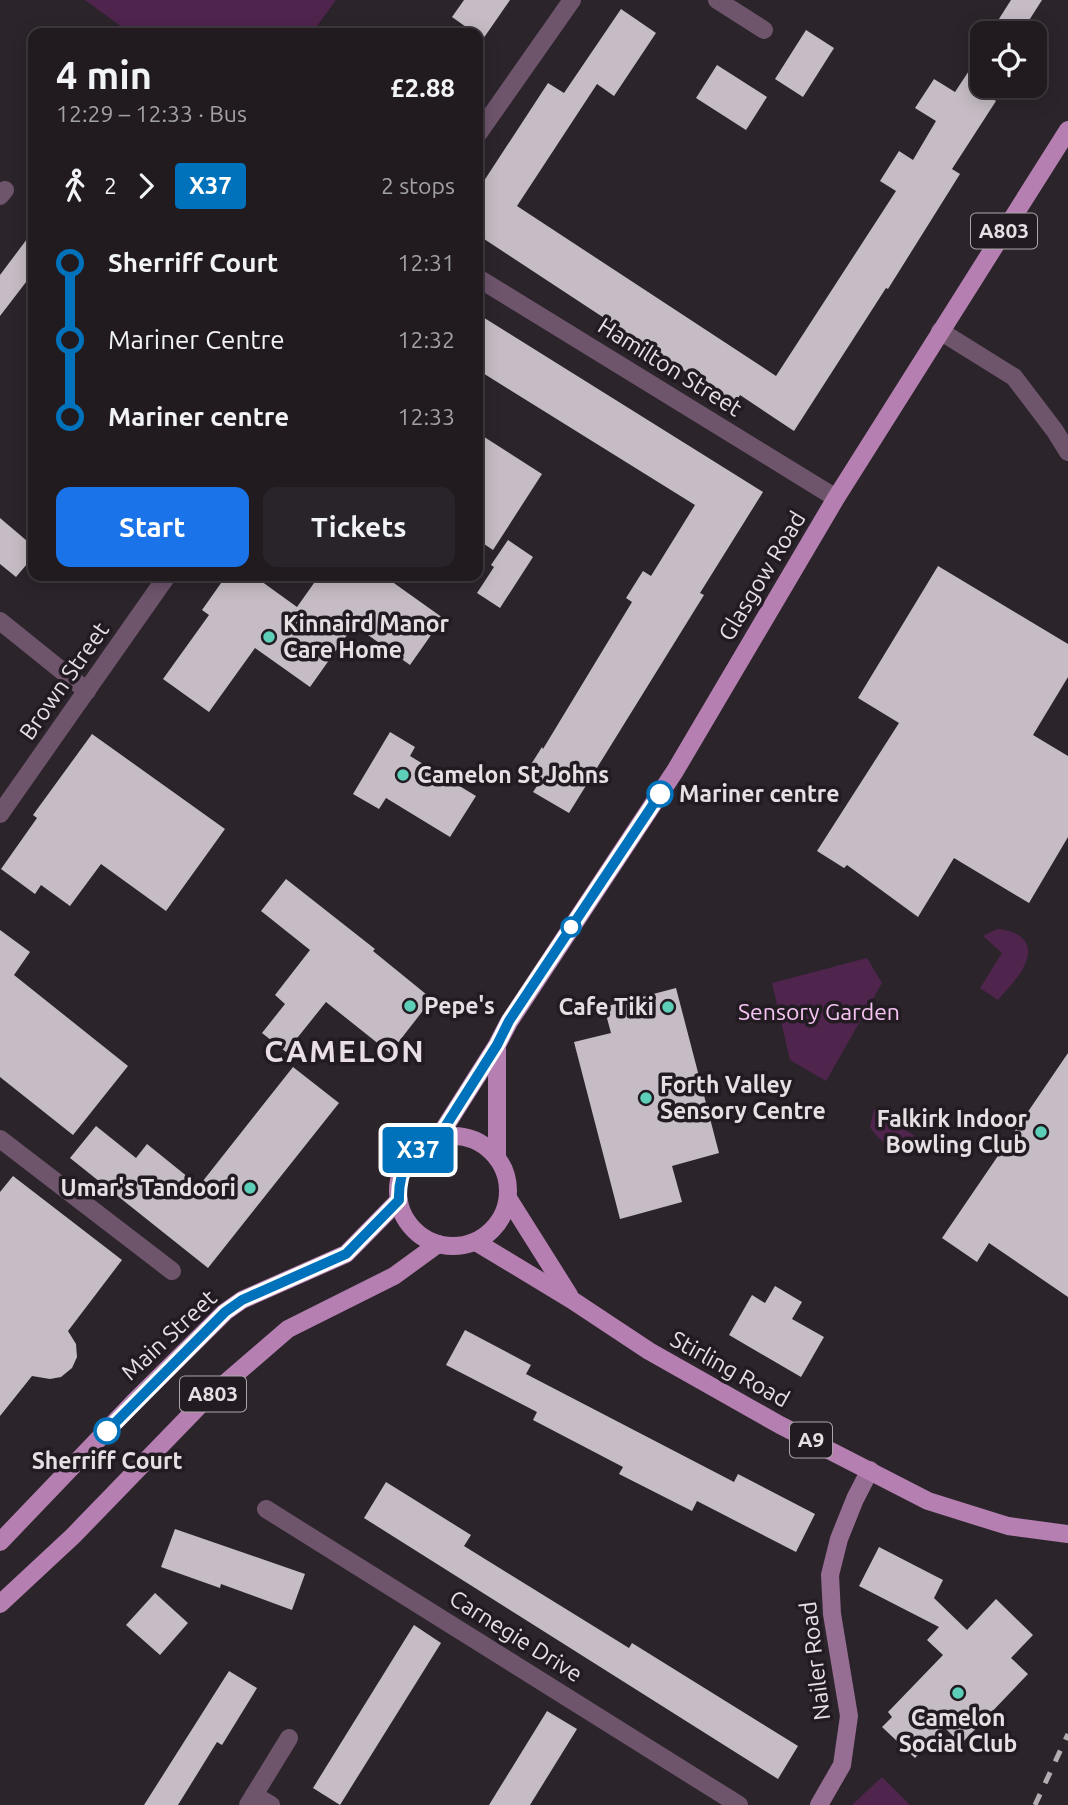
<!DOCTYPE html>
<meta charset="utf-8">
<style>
:root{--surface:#211b20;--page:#292429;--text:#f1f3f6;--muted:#a2a1a5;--line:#3e393e;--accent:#1a73e8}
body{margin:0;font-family:Ubuntu,sans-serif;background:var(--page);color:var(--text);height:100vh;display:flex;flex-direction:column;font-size:26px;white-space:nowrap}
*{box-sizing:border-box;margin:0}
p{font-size:23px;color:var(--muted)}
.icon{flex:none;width:38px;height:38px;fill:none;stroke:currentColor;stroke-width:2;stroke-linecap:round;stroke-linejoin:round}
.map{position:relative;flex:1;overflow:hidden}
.panel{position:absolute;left:28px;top:28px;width:455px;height:553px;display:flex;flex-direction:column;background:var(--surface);border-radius:14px;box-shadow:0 4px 18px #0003,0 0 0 2px var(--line)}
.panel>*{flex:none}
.badge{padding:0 14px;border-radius:5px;font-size:24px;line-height:46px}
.controls{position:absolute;left:970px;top:21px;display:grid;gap:14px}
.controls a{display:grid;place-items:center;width:77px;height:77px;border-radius:14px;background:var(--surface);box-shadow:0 4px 18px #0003,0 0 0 2px var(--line);font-size:35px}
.map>.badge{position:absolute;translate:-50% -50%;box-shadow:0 0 0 4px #fff}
.legs{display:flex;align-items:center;gap:10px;height:77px;padding:0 28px;font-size:23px}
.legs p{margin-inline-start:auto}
.overview{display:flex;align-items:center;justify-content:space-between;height:119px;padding:0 28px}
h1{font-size:38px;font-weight:700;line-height:52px}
.action{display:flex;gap:14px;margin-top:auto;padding:14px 28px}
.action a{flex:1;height:80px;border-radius:14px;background:var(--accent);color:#fff;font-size:28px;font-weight:700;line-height:80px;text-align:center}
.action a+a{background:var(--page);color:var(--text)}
ul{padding:0 28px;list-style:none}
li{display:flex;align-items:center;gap:24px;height:77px;font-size:26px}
li i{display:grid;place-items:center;width:10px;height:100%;margin:0 9px;background:currentColor}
li i::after{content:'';width:18px;height:18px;margin:-9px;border:5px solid;border-radius:50%;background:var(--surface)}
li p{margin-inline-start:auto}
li:first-child i{background:linear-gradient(#0000 50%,currentColor 0)}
li:last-child i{background:linear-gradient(currentColor 50%,#0000 0)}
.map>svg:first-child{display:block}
</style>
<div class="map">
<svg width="1068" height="1805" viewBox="0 0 1068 1805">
<rect width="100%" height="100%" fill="#2c242b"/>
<g fill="#4f244d">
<polygon points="85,0 336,0 312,33 130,33"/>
<path d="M 997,929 C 1017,930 1036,942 1025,964 C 1020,977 1007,989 998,1000 L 980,988 L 1002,953 L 983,936 Z"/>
<polygon points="867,958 882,983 826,1081 790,1060 772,983"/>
<path d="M 874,1109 L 918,1138 L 906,1148 C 888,1147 880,1142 870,1127 Z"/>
<polygon points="882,1777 910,1805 852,1805"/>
</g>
<g fill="#c6bcc5">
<polygon points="464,0 510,0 483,39 452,17"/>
<polygon points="1011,0 1042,0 1021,33 990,33"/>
<polygon points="621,9 656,33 614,96 597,84 517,206 776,376 896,191 880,181 899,151 913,160 936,121 915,108 934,79 955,92 982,51 982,92 996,101 952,169 960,174 888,289 886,288 794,431 740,395 735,404 478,235 478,190 548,83 564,93"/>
<polygon points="806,30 834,48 803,97 775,79"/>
<polygon points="717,65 767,97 746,130 696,98"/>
<polygon points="33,231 33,273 0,316 0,275"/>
<polygon points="478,314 763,492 700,593 704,595 569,813 533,792 539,783 525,774 542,747 543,749 632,602 626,598 643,571 651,576 695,505 478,370"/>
<polygon points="478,433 542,474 493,550 478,540"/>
<polygon points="0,518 33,546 33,557 16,577 0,564"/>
<polygon points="508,540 533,557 500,608 477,593 494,567 491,565"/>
<polygon points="938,566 1068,644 1068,677 1033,735 1068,756 1068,837 1029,903 954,858 918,917 847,865 844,868 817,851 899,723 858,698"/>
<polygon points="226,576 254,576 297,607 319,576 384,576 443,618 410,665 354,625 310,687 255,648 209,712 163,679 209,615 202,610"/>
<polygon points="390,732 415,747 410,756 476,796 450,837 386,798 379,809 353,794"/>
<polygon points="92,734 225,829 166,911 101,864 70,906 41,885 35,894 1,869 37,818 33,815"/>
<polygon points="286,879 375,949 373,951 432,999 390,1053 326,1002 286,1052 262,1033 285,1004 275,995 310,950 261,911"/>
<polygon points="0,930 30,952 14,975 128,1066 73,1135 0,1077"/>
<polygon points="676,988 719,1153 672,1166 682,1202 620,1219 574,1042 611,1033 604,1007"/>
<polygon points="1068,1053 1068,1297 989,1243 977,1262 942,1238"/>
<polygon points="293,1067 339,1103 208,1268 70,1158 96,1126 136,1158 147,1144 199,1186"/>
<polygon points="13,1176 122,1260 68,1331 76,1344 77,1357 72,1368 61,1377 50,1379 32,1376 0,1416 0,1192"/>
<polygon points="775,1286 802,1302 792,1319 824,1337 801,1377 729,1335 752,1295 765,1303"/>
<polygon points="465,1330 531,1365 526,1374 734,1482 738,1474 815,1514 796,1552 697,1501 692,1511 619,1474 623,1467 533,1420 537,1412 446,1365"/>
<polygon points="386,1482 471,1535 464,1546 629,1648 632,1643 798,1746 778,1779 364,1518"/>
<polygon points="175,1529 305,1574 292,1610 221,1584 220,1588 161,1567"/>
<polygon points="879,1547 943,1580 934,1598 967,1630 996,1599 1033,1635 1011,1658 1028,1674 961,1744 944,1727 915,1758 882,1727 892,1717 888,1712 943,1655 927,1640 939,1627 859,1586"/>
<polygon points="155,1593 188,1623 160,1655 126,1625"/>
<polygon points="414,1625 441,1643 340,1805 313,1788"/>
<polygon points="229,1671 257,1688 222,1745 217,1742 178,1805 144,1805"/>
<polygon points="547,1711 577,1729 530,1805 489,1805"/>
</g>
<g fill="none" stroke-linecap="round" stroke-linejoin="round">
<g stroke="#6e556c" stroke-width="18">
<polyline points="717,0 764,30"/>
<polyline points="478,134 572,0"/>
<polyline points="0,196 5,190"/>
<polyline points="478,278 836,498"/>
<polyline points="940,331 1014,377 1055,431 1068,452"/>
<polyline points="0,621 87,691"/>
<polyline points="0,814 167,576"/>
<polyline points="0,1139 172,1271"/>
<polyline points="266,1509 739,1805"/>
<polyline points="254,1795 271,1805"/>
<polyline points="248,1805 289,1738"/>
</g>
<polyline stroke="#966d93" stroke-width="18" points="819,1805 842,1765 849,1716 832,1614 830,1575 839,1539 855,1499 870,1470"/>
<g stroke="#b580b1" stroke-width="18">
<circle cx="453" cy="1191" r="55"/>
<polyline points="438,1138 497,1045 509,1022 675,771 836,498 1068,130"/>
<polyline points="497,1158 497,1046"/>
<polyline points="508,1198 569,1295"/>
<polyline points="476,1242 572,1300 649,1351 780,1425 928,1501 1008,1526 1068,1534"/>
<polyline points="0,1542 134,1402 225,1312 242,1300 346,1254 399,1200"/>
<polyline points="0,1604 73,1536 201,1404 288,1329 394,1276 438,1244"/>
</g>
<polyline stroke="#b3adb2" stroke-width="5" stroke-dasharray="12 12" stroke-linecap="butt" points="1035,1805 1068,1734"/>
</g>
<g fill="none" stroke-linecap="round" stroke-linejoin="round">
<defs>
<path id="line-1" d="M 107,1431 L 225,1312 L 242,1300 L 346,1254 L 399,1200 C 398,1170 410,1150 438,1138 L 497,1045 L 509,1021 L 660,794"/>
</defs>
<use href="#line-1" stroke="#fff" stroke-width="16"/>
<use href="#line-1" stroke="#0072bc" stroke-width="10"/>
</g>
<g fill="#5dceb8" stroke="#221b22" stroke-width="2.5">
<circle cx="269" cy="637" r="7"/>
<circle cx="403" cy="775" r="7"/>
<circle cx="410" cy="1006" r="7"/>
<circle cx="668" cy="1007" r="7"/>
<circle cx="646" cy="1098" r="7"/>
<circle cx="1041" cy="1132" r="7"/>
<circle cx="250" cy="1188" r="7"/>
<circle cx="958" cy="1693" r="7"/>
</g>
<g fill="#fff" stroke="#0072bc" stroke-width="3.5">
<circle cx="660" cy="794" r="12"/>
<circle cx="571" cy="927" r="9"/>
<circle cx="107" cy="1431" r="12"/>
</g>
<g text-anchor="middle" stroke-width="7" stroke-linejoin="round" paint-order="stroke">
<g fill="#221b22" stroke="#aba5aa" stroke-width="2">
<rect x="971" y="213.5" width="66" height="35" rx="5"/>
<rect x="180" y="1376.5" width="66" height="35" rx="5"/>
<rect x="790" y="1422.5" width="42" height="35" rx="5"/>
</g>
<g font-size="21" font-weight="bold" fill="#e6e0e5">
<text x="1004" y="238">A803</text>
<text x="213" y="1401">A803</text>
<text x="811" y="1447">A9</text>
</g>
<g font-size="23" fill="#e6e0e5" stroke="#221b22">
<text transform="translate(670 367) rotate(32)" y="8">Hamilton Street</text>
<text transform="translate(762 576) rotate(-59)" y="8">Glasgow Road</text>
<text transform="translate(64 681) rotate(-55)" y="8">Brown Street</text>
<text transform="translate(169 1335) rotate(-43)" y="8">Main Street</text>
<text transform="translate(730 1369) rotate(29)" y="8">Stirling Road</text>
<text transform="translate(516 1636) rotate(32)" y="8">Carnegie Drive</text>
<text transform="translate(815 1661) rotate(-97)" y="8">Nailer Road</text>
</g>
<g font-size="23" font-weight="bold" fill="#e6e0e5" stroke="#221b22" text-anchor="start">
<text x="283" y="632">Kinnaird Manor<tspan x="283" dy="26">Care Home</tspan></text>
<text x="417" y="783">Camelon St Johns</text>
<text x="424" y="1014">Pepe's</text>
<text x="654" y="1015" text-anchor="end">Cafe Tiki</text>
<text x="660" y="1093">Forth Valley<tspan x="660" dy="26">Sensory Centre</tspan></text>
<text x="1027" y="1127" text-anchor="end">Falkirk Indoor<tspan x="1027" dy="26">Bowling Club</tspan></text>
<text x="236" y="1196" text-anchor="end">Umar's Tandoori</text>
<text x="958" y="1726" text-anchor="middle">Camelon<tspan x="958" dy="26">Social Club</tspan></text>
</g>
<g font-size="23" font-weight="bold" fill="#e6e0e5" stroke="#221b22" text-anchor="start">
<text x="679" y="802">Mariner centre</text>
<text x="107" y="1469" text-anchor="middle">Sherriff Court</text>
</g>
<g font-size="23" fill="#f6c4f3" stroke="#221b22">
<text x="819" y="1020">Sensory Garden</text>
</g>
<g font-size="30" font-weight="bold" letter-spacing="2" fill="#e9dee8" stroke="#221b22">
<text x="345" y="1062">CAMELON</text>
</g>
</g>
</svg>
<div class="controls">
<a><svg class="icon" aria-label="locate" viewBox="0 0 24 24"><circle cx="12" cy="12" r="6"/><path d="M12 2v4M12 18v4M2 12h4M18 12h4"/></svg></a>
</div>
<b class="badge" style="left:418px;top:1150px;background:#0072bc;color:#fff">X37</b>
<section class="panel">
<div class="overview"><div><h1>4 min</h1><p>12:29 – 12:33 · Bus</p></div><b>£2.88</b></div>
<div class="legs"><svg class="icon" aria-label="walk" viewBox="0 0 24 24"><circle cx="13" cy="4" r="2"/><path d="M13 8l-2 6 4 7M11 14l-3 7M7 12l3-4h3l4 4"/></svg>2<svg class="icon" aria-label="forward" viewBox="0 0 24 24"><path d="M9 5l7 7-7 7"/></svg><b class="badge" style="background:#0072bc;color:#fff">X37</b><p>2 stops</p></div>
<ul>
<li><i style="color:#0072bc"></i><b>Sherriff Court</b><p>12:31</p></li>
<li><i style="color:#0072bc"></i><span>Mariner Centre</span><p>12:32</p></li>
<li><i style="color:#0072bc"></i><b>Mariner centre</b><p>12:33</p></li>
</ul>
<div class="action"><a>Start</a><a>Tickets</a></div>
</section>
</div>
